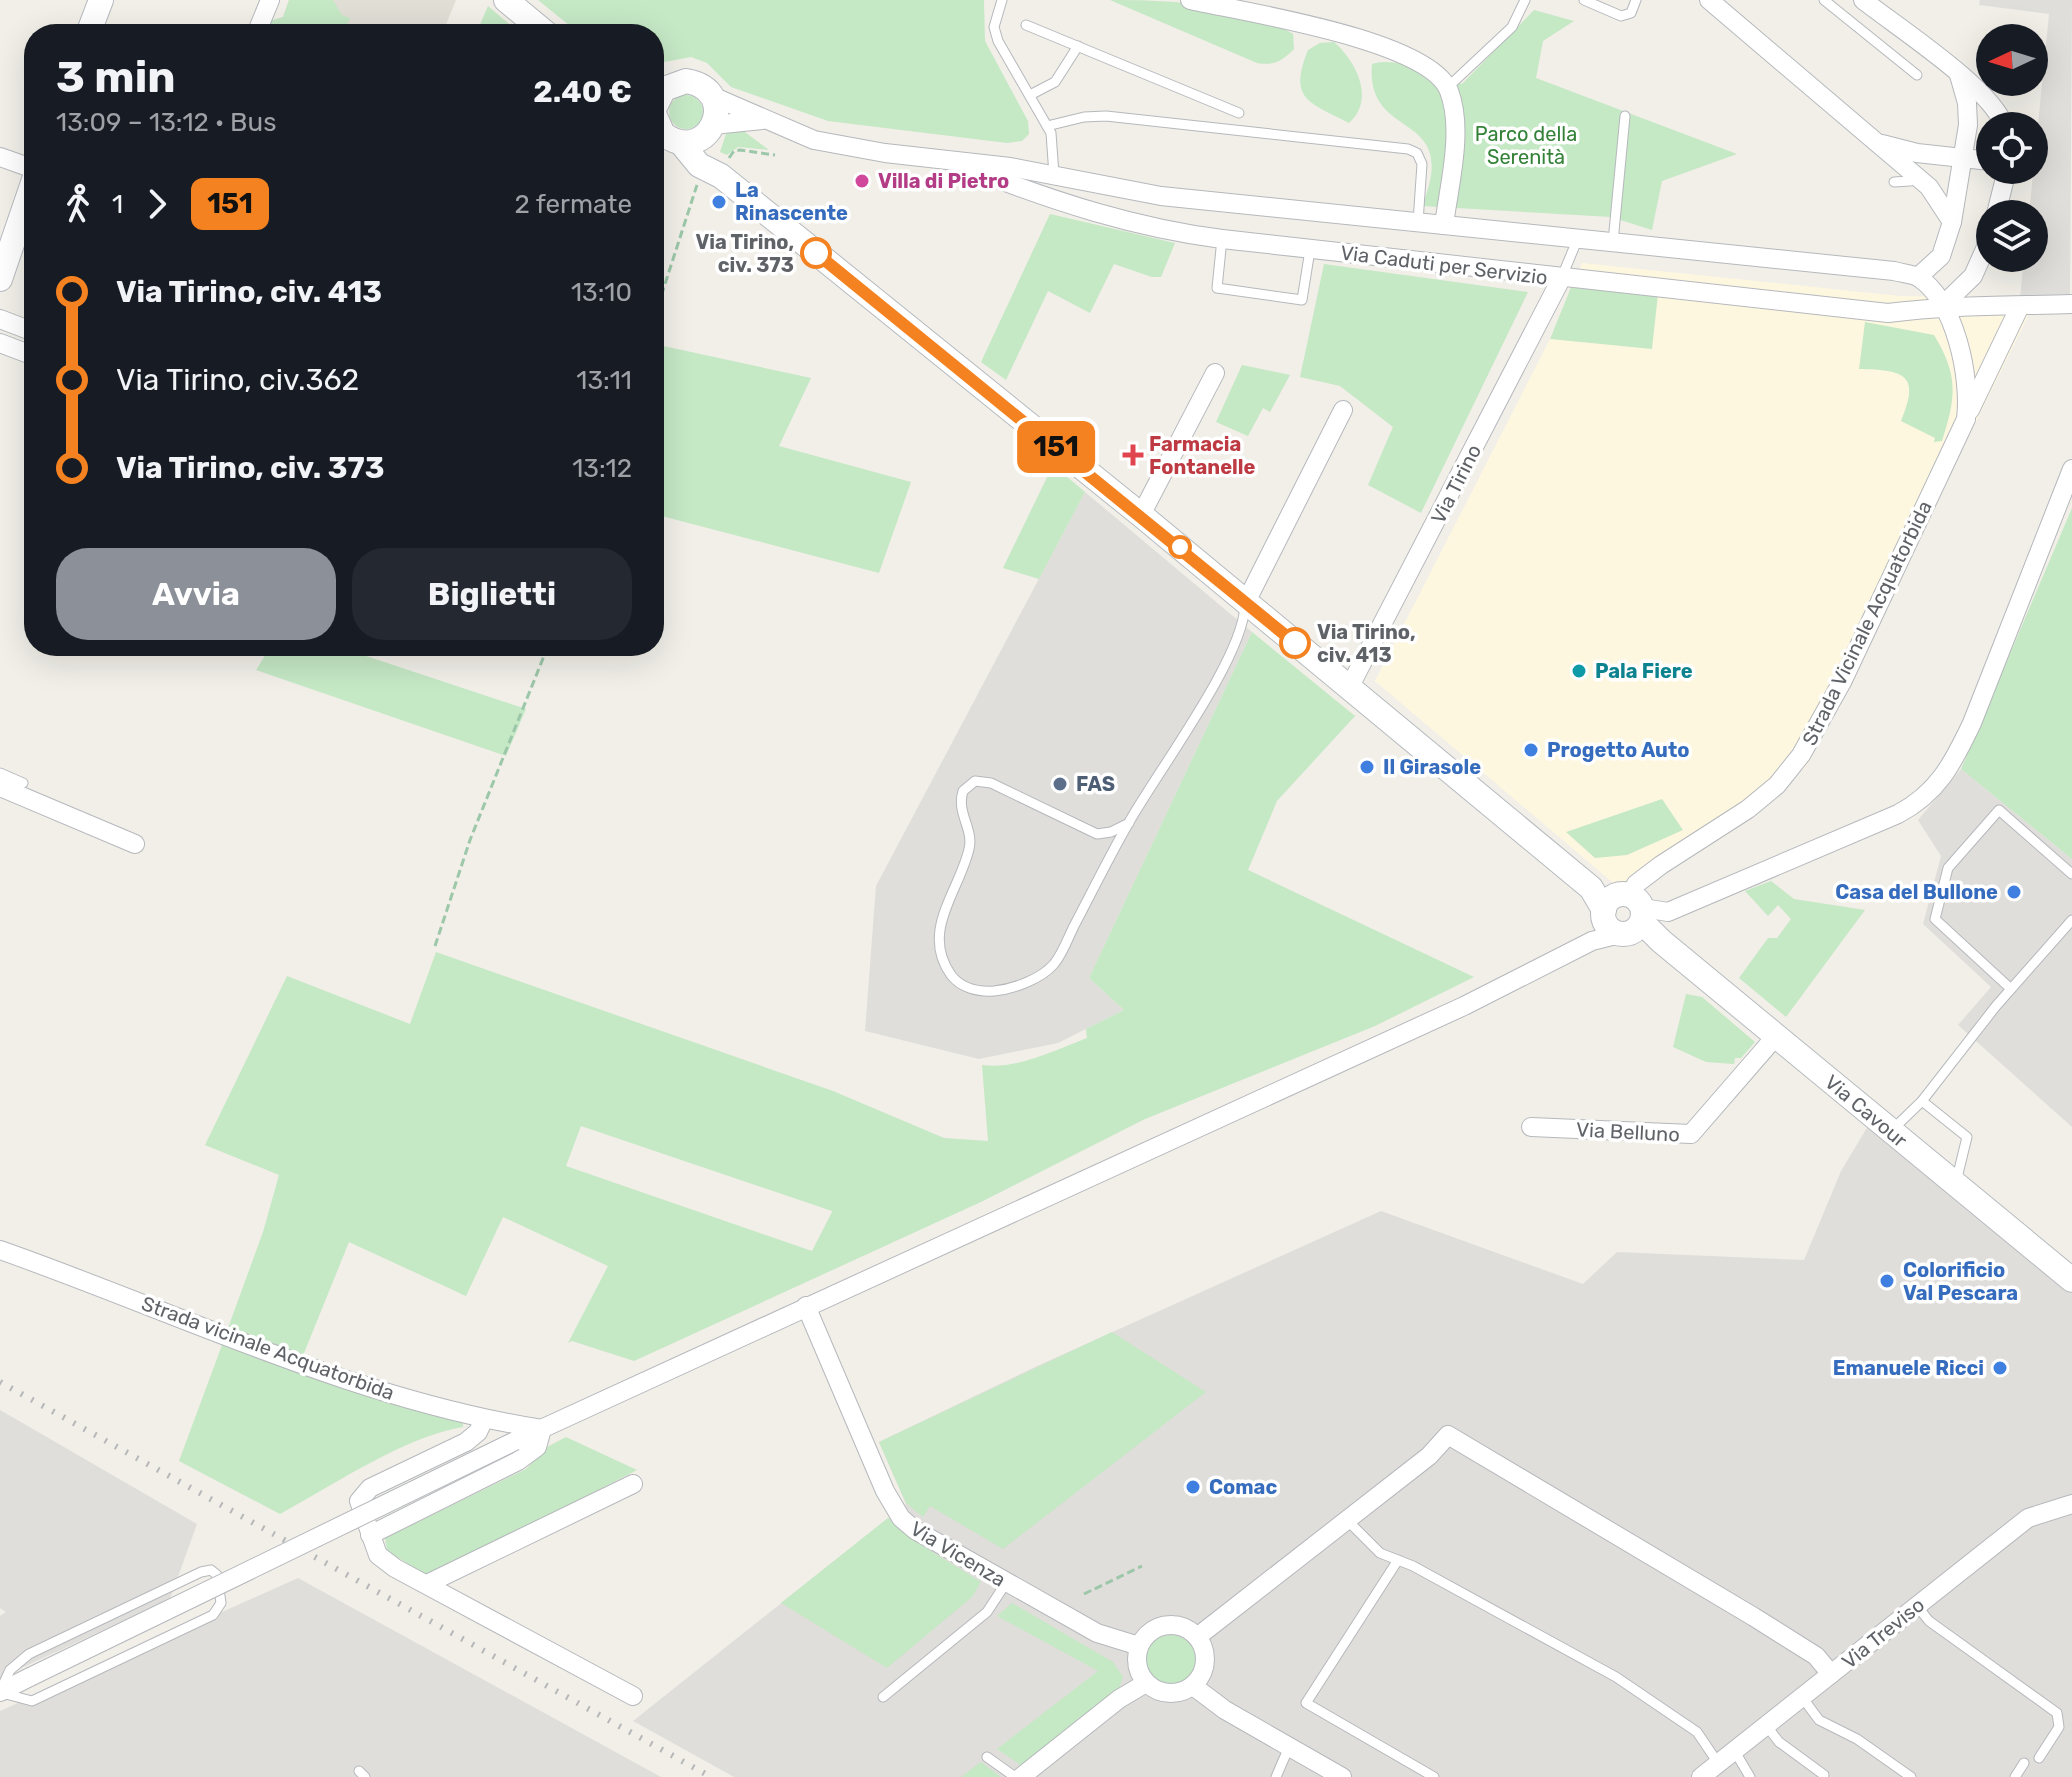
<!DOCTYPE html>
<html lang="it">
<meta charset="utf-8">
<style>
:root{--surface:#171b24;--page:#242831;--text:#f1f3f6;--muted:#9ea1a6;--accent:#8c9099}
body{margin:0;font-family:Rubik,sans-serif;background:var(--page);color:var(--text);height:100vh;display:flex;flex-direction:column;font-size:30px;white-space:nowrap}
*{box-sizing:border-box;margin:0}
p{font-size:26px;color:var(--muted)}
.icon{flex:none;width:44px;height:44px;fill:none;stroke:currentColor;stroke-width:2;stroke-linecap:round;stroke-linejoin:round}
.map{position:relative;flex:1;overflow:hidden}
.drawer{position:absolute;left:24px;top:24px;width:640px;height:632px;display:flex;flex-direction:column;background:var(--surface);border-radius:32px;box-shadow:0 8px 32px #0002}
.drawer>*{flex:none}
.badge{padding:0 16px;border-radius:12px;font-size:28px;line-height:52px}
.needle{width:52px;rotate:266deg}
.controls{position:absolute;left:1976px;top:24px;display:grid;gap:16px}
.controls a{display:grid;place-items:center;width:72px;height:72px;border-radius:50%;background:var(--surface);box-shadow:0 8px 32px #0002;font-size:40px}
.map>.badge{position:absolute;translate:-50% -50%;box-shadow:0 0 0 4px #fff}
.legs{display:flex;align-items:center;gap:12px;height:88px;padding:0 32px;font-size:26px}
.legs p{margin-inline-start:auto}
.headline{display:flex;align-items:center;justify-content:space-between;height:136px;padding:0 32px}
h1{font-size:44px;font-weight:700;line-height:60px}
.action{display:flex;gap:16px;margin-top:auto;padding:16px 32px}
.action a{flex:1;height:92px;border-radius:32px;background:var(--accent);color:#fff;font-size:32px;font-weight:700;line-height:92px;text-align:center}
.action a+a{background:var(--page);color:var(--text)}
ul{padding:0 32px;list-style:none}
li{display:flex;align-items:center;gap:28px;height:88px;font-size:30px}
li i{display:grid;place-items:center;width:12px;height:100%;margin:0 10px;background:currentColor}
li i::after{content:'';width:20px;height:20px;margin:-10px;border:6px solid;border-radius:50%;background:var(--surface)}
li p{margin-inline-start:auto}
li:first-child i{background:linear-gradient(#0000 50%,currentColor 0)}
li:last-child i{background:linear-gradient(currentColor 50%,#0000 0)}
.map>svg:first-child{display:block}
</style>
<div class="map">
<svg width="2072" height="1777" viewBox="0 0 2072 1777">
<rect width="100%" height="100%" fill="#f1efe8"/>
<polygon fill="#fef7e0" points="1582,263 1900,296 2037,298 1807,765 1773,801 1722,838 1618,887 1375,681 1550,339"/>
<g fill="#e0deda">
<polygon points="1980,0 2072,0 2070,297 2020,298 2024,258 2034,258 2034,214 2029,214 2049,14 1979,5"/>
<polygon points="1085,492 1252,632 1089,978 1124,1010 1058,1043 979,1059 865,1031 876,886"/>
<polygon points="1961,769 2072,859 2072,1127 1958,1025 1991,987 1923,924 1941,856 1918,820"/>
<polygon points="1868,1126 2072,1294 2072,1777 734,1777 633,1721 906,1504 879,1442 1035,1367 1381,1211 1583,1284 1617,1252 1804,1260 1841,1171"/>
<polygon points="0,1410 197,1524 170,1599 0,1678 0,1616 6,1612 0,1608"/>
<polygon points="298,1578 661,1777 0,1777 0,1711"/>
</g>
<polygon fill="#e1ded6" points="289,0 456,0 442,34 262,34 267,22 283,17"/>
<g fill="#c5e8c5" fill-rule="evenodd">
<polygon points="289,0 333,0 342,15 350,18 344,34 262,34 267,22 283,17"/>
<polygon points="538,0 984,0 985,41 1028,121 1029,134 1022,141 1007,143 828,121 731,87 707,63 691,57 654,64 654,34 580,34"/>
<path d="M 1110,0 C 1172,0 1238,3 1293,34 L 1294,49 C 1282,61 1274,66 1257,63 Z"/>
<polygon points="488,6 521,34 476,34"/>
<path d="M 1534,10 L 1574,21 L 1543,41 L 1536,78 L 1737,154 L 1662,181 L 1652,230 L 1611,217 L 1422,206 C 1462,107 1365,144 1372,64 C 1402,55 1432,79 1462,84 Z"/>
<path d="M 1334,42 C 1356,61 1376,100 1349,123 C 1309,102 1288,100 1308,50 L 1320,43 Z"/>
<circle cx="686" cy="112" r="17"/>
<polygon points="742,130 769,150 738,147 727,155 720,152 726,134"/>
<polygon points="1050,214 1175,243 1161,277 1152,277 1114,264 1090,313 1048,291 1006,380 981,362"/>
<polygon points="1324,264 1528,292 1421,513 1368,485 1393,427 1340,386 1300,377"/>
<polygon points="1572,285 1658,294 1652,349 1550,339"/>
<path d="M 1865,322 L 1934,335 C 1959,376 1956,398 1942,441 L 1934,442 L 1935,438 L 1901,421 C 1921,374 1904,370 1859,369 Z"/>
<polygon points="654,344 811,378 779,446 911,482 879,573 654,514"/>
<polygon points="1242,365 1290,375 1270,412 1263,408 1248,436 1216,422"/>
<polygon points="1053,465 1085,492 1039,579 1003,568"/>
<polygon points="2072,508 2072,859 1961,769"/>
<path d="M 1252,632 L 1355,716 L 1277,801 L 1248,870 L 1474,977 L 1375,1026 L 1145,1119 L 983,1201 L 634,1361 L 572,1341 L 568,1343 L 608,1266 L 503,1217 L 466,1296 L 349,1242 L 302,1358 L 228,1328 L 263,1232 L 279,1175 L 205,1145 L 287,976 L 410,1024 L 436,952 L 833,1091 L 944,1138 L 988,1141 L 982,1065 C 1016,1070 1055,1050 1087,1038 L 1086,1029 L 1124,1010 L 1089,978 ZM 581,1126 L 832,1211 L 832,1212 L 812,1251 L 566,1166 Z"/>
<polygon points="271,646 336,646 526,709 506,756 256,670"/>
<polygon points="1662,799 1683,830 1627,855 1595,858 1566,832"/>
<polygon points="1771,881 1794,899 1865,910 1786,1017 1739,978 1768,938 1777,938 1791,919 1778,905 1768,916 1745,891"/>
<polygon points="1686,994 1702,997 1755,1042 1741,1058 1735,1058 1734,1064 1706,1062 1673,1047"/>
<polygon points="1112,1332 1206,1392 1003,1549 930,1506 923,1517 906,1503 879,1442"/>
<path d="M 225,1337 L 463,1422 L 463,1427 C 403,1437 334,1485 280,1514 L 179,1461 Z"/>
<polygon points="566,1437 637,1470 430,1577 387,1551 385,1538 526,1469 547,1447"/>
<polygon points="888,1518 910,1538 981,1582 972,1597 887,1668 781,1603"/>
<polygon points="1012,1603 1113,1662 1123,1677 1119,1689 1022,1766 997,1749 1098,1671 997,1616"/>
<circle cx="1171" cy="1660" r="25"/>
<polygon points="981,1762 1001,1777 961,1777"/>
</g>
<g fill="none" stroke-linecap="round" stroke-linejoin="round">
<defs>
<g id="lane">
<polyline points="1002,0 994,27 998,41 1051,133 1054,175"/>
<polyline points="1584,0 1621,16 1631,13 1636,0"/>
<polyline points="1824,0 1917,75"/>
<polyline points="1026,25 1239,113"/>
<polyline points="1448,87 1512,27 1525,0"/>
<polyline points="1030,95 1055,82 1078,46"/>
<polyline points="1047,126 1084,117 1106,116 1408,149 1417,153 1422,164 1418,222"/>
<polyline points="1894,182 1910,181 1915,175"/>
<polyline points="1222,239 1217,288 1302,300 1310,250"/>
<polyline points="1613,242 1625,116"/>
<polyline points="1561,279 1578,238"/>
<polyline points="0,773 23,783"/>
<path d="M 1129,823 L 1111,832 L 1097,834 L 991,783 L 975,781 L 963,791 C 956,813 974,829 969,849 C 959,892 920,931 951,975 C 961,988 978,992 994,991 C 1014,989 1041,979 1054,964 C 1063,953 1068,938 1074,926 C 1092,892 1109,857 1128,824 C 1157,772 1242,660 1245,606"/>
<polyline points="2011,989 1935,919 1948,868 1999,810 2072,874"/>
<polyline points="1922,1101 1967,1137 1956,1182"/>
<polyline points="1892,1130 1922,1101 1996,1006 2072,920"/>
<polyline points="1347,1520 1380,1553 1413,1566 1616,1677 1697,1732 1718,1763"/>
<polyline points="1398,1560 1306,1703 1434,1777"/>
<polyline points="1917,1606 1929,1621 2057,1713 2059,1727 2039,1758"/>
<polyline points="2,1687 10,1670 29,1654 201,1572 211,1570 217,1575 221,1603 213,1615 32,1701 2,1693"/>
<polyline points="883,1697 987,1612 1006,1583"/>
<polyline points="1802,1697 1819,1720 1857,1739 1911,1777"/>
<polyline points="1766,1725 1779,1742 1824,1775"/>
<polyline points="1734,1750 1750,1777"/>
<polyline points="987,1757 1015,1777"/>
<polyline points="359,1771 365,1777"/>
<polyline points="1276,1777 1289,1747"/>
<polyline points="2015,1777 2024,1763"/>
</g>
<g id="street">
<path d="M 1190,0 C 1243,12 1430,40 1449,91 C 1464,130 1449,185 1444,225"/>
<polyline points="1709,0 1929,187 1952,222"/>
<path d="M 1863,0 C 1897,27 1993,89 2004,126"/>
<polyline points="256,34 270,0"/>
<path d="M 712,96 L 814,140 L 885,153 L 1010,167 L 1161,196 L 1894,271 C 1901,273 1912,274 1918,277 C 1956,302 1971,378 1966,419 L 1843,680 L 1801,755 L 1777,785 L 1748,809 L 1661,865 L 1636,884 L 1630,895"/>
<polyline points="713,125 762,120"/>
<polyline points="1882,144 1917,153 1990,161"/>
<polyline points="0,157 34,169"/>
<path d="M 974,170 C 1055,202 1136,228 1222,239 L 1888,313 C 1949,305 2010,306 2072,304"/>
<polyline points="1996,214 2007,170"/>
<polyline points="1918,277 1941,256 1952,222 1968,125 1967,103 1959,75"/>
<polyline points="1942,306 1973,276 1990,238"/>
<polyline points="0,319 34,332"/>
<polyline points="0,343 34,356"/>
<polyline points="1970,410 2020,306"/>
<polyline points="1141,515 1215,373"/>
<polyline points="1246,602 1343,410"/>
<polyline points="1349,688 1561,279"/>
<polyline points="0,787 135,844"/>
<path d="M 1643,908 L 1668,912 L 1898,814 C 1938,793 1953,763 1972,723 L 2072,469"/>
<polyline points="1531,1127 1691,1134 1776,1036"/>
<path d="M 0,1250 C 179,1313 353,1399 542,1429"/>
<polyline points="806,1306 885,1491 901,1518 915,1530 1097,1633 1139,1646"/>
<polyline points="484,1419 478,1432 466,1442 370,1488 359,1501 378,1555 395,1568 633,1696"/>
<polyline points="515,1441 1464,1006 1592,941 1620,934"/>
<polyline points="370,1535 518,1461 537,1447 542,1429"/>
<polyline points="427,1584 633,1484"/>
<circle cx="1171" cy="1659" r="34"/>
<polyline points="1197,1637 1429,1456 1448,1435 1754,1617 1816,1656 1831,1674"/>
<polyline points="1193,1686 1225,1710 1342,1777"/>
<polyline points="0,1692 30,1677"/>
<polyline points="1021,1777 1119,1699 1146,1683"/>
<polyline points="1701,1777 2028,1518 2072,1504"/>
</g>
<g id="secondary">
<polyline points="506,0 547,34"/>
<polyline points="88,34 101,0"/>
<path d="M 654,109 L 664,89 L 686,81 C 743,90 709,168 663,134 L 654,114"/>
<polyline points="681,143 699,165 721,176 1141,515 1591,888 1604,910"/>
<polyline points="0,279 34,180"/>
<circle cx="1623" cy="914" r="20"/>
<polyline points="1642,922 1661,941 2072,1280"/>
</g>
</defs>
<use href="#lane" stroke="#b5b8bc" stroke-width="11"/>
<use href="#street" stroke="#b5b8bc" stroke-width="20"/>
<use href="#secondary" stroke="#b6babf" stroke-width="26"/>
<g stroke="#9cc7a9" stroke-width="3" stroke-dasharray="8 4" stroke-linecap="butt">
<polyline points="729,158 734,151 740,150 775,155"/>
<polyline points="654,318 697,185"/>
<polyline points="435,946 470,840 548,646"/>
<polyline points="1084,1594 1142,1566"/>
</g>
<use href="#lane" stroke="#fff" stroke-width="9"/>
<use href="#street" stroke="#fff" stroke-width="18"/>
<use href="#secondary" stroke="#fff" stroke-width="24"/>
<polyline stroke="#b6b7b8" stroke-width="6" stroke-dasharray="2 10" stroke-linecap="butt" points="0,1382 711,1777"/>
<defs>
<polyline id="street-bridge" points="30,1677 515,1441"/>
</defs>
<use href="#street-bridge" stroke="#b5b8bc" stroke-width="20" stroke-linecap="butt"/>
<use href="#street-bridge" stroke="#fff" stroke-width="18"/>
</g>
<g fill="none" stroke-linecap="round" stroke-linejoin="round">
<defs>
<polyline id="line-1" points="816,253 1295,643"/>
</defs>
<use href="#line-1" stroke="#fff" stroke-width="18"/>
<use href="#line-1" stroke="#f58220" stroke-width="12"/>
</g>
<circle fill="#d1479c" stroke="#fff" stroke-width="3" cx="862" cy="181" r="8"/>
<g fill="#3f7fe0" stroke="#fff" stroke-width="3">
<circle cx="719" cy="202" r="8"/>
<circle cx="1531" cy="750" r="8"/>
<circle cx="1367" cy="767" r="8"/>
<circle cx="2014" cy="892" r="8"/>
<circle cx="1887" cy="1281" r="8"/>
<circle cx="2000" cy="1368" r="8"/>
<circle cx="1193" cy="1487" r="8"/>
</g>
<g fill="#fff" stroke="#f58220" stroke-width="4">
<circle cx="816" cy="253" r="14"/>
<circle cx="1180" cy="547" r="10"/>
<circle cx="1295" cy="643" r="14"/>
</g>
<path fill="#e0444e" stroke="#fff" stroke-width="3" d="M1129 443h8v8h8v8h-8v8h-8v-8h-8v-8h8z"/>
<circle fill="#0f9aa8" stroke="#fff" stroke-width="3" cx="1579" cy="671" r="8"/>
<circle fill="#5c6f8a" stroke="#fff" stroke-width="3" cx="1060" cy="784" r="8"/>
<g text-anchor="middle" stroke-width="7" stroke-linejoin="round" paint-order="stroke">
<g font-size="20" fill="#348238" stroke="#fff">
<text x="1526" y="141">Parco della<tspan x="1526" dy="23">Serenità</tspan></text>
</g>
<g font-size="20" font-weight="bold" fill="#b23c85" stroke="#fff" text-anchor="start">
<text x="878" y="188">Villa di Pietro</text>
</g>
<g font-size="20" font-weight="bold" fill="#366cbe" stroke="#fff" text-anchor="start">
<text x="735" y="197">La<tspan x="735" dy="23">Rinascente</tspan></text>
<text x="1547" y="757">Progetto Auto</text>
<text x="1383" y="774">Il Girasole</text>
<text x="1998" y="899" text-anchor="end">Casa del Bullone</text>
<text x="1903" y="1277">Colorificio<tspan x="1903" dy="23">Val Pescara</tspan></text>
<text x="1984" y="1375" text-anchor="end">Emanuele Ricci</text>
<text x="1209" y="1494">Comac</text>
</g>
<g font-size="20" font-weight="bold" fill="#5f6368" stroke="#fff" text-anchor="end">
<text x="794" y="249">Via Tirino,<tspan x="794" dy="23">civ. 373</tspan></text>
<text x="1317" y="639" text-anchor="start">Via Tirino,<tspan x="1317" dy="23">civ. 413</tspan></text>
</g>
<g font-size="20" fill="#5f6368" stroke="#fff">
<text transform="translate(1444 265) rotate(7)" y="7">Via Caduti per Servizio</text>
<text transform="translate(1456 484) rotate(-63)" y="7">Via Tirino</text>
<text transform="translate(1867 623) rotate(-64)" y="7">Strada Vicinale Acquatorbida</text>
<text transform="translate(1866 1111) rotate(40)" y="7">Via Cavour</text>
<text transform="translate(1628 1132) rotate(3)" y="7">Via Belluno</text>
<text transform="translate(268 1348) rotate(20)" y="7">Strada vicinale Acquatorbida</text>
<text transform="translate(958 1554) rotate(31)" y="7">Via Vicenza</text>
<text transform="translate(1883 1633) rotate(-39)" y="7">Via Treviso</text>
</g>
<g font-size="20" font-weight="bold" fill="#be3a42" stroke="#fff" text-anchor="start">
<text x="1149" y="451">Farmacia<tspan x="1149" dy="23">Fontanelle</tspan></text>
</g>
<g font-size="20" font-weight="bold" fill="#0d838f" stroke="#fff" text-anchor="start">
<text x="1595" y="678">Pala Fiere</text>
</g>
<g font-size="20" font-weight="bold" fill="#4e5e75" stroke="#fff" text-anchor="start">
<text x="1076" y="791">FAS</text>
</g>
</g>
</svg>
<div class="controls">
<a><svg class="needle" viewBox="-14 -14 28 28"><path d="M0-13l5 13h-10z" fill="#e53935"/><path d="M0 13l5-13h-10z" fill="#9ea1a6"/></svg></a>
<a><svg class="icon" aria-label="locate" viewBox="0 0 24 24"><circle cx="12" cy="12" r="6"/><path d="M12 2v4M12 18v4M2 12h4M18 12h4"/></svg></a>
<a><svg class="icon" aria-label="layers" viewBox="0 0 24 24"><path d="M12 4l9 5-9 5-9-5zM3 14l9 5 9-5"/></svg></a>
</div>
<b class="badge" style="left:1056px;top:447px;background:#f58220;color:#111">151</b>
<section class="drawer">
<div class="headline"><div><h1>3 min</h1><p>13:09 – 13:12 · Bus</p></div><b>2.40 €</b></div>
<div class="legs"><svg class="icon" aria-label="walk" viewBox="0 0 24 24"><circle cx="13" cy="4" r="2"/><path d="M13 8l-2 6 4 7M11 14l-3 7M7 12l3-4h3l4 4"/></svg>1<svg class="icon" aria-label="forward" viewBox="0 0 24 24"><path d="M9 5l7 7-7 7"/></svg><b class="badge" style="background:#f58220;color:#111">151</b><p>2 fermate</p></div>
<ul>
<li><i style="color:#f58220"></i><b>Via Tirino, civ. 413</b><p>13:10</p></li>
<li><i style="color:#f58220"></i><span>Via Tirino, civ.362</span><p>13:11</p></li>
<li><i style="color:#f58220"></i><b>Via Tirino, civ. 373</b><p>13:12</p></li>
</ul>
<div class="action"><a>Avvia</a><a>Biglietti</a></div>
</section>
</div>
